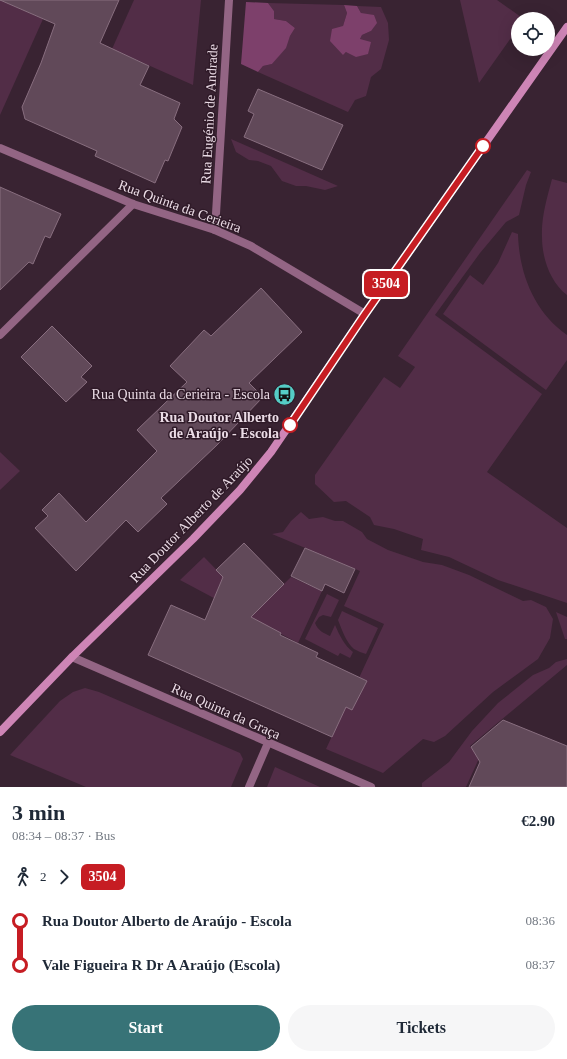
<!DOCTYPE html>
<meta charset="utf-8">
<style>
:root{--surface:#fff;--page:#f6f6f7;--text:#1f2937;--muted:#747a83;--accent:#377377}
body{margin:0;font-family:Georgia,serif;background:var(--page);color:var(--text);height:100vh;display:flex;flex-direction:column;font-size:15px;white-space:nowrap}
*{box-sizing:border-box;margin:0}
p{font-size:13px;color:var(--muted)}
.icon{flex:none;width:22px;height:22px;fill:none;stroke:currentColor;stroke-width:2;stroke-linecap:round;stroke-linejoin:round}
.map{position:relative;height:787px;overflow:hidden}
.side{display:flex;flex-direction:column;background:var(--surface);flex:1}
.side>*{flex:none}
.badge{padding:0 8px;border-radius:6px;font-size:14px;line-height:26px}
.tools{position:absolute;left:511px;top:12px;display:grid;gap:8px}
.tools a{display:grid;place-items:center;width:44px;height:44px;border-radius:50%;background:var(--surface);box-shadow:0 4px 16px #0002;font-size:20px}
.map>.badge{position:absolute;translate:-50% -50%;box-shadow:0 0 0 2px #fff}
.legs{display:flex;align-items:center;gap:6px;height:44px;padding:0 12px;font-size:13px}
.legs p{margin-inline-start:auto}
.summary{display:flex;align-items:center;justify-content:space-between;height:68px;padding:0 12px}
h1{font-size:22px;font-weight:700;line-height:30px}
.primary-button{display:flex;gap:8px;margin-top:auto;padding:8px 12px}
.primary-button a{flex:1;height:46px;border-radius:24px;background:var(--accent);color:#fff;font-size:16px;font-weight:700;line-height:46px;text-align:center}
.primary-button a+a{background:var(--page);color:var(--text)}
ul{padding:0 12px;list-style:none}
li{display:flex;align-items:center;gap:14px;height:44px;font-size:15px}
li i{display:grid;place-items:center;width:6px;height:100%;margin:0 5px;background:currentColor}
li i::after{content:'';width:10px;height:10px;margin:-5px;border:3px solid;border-radius:50%;background:var(--surface)}
li p{margin-inline-start:auto}
li:first-child i{background:linear-gradient(#0000 50%,currentColor 0)}
li:last-child i{background:linear-gradient(currentColor 50%,#0000 0)}
.map>svg:first-child{display:block}
</style>
<div class="map">
<svg width="567" height="787" viewBox="0 0 567 787">
<rect width="100%" height="100%" fill="#392332"/>
<g fill="#522d47">
<polygon points="0,0 43,19 0,115"/>
<polygon points="134,0 201,0 193,85 112,49"/>
<polygon points="460,0 497,0 524,19 518,19 518,28 479,83"/>
<polygon points="268,3 344,5 347,13 343,26 343,55 360,39 362,35 371,31 357,6 381,7 388,23 389,40 381,69 371,77 366,96 355,100 348,112 258,72 263,66 272,64 285,48 290,36 295,28 286,21 274,19 274,11"/>
<polygon points="231,139 338,186 325,190 306,186 296,186 282,181 271,166 258,161 249,160 236,152"/>
<polygon points="527,170 531,172 526,185 519,215 506,222 480,253 435,315 542,394 487,472 567,528 567,603 498,580 449,557 421,550 423,539 394,529 374,525 370,517 346,501 334,502 315,484 315,475 384,377 400,388 415,367 398,356"/>
<path d="M 552,179 L 567,183 L 567,295 C 550,282 542,258 542,237 C 541,218 547,198 552,179 Z"/>
<path d="M 512,232 L 518,234 C 519,273 534,312 567,335 L 567,360 L 546,390 L 443,314 L 470,275 L 483,285 L 498,263 Z"/>
<polygon points="0,452 20,471 0,490"/>
<polygon points="301,512 309,519 323,517 335,521 343,521 362,532 367,539 388,550 423,562 442,565 469,575 523,601 531,600 546,607 553,619 550,638 538,659 493,692 445,736 434,742 423,739 383,773 326,749 384,624 344,606 360,571 272,534 283,532 291,521"/>
<polygon points="204,557 257,611 291,577 322,591 298,643 180,580"/>
<path d="M 327,594 L 339,600 L 331,617 L 323,615 L 319,617 L 315,623 C 318,631 324,633 330,636 L 335,625 C 340,636 344,645 353,652 L 350,658 L 340,653 L 338,656 L 305,639 Z"/>
<path d="M 342,611 L 378,628 L 366,654 C 362,653 358,651 354,649 C 346,642 342,630 338,620 Z"/>
<polygon points="556,612 567,617 567,639 565,639"/>
<polygon points="567,659 567,665 470,746 473,750 481,754 466,787 422,787 422,783 449,762 472,731 498,703 533,675 549,668 556,662"/>
<polygon points="85,688 99,692 240,753 243,759 231,787 86,787 10,755 60,701 73,692"/>
<polygon points="275,767 320,787 267,787"/>
</g>
<g fill="#7d406b">
<polygon points="246,2 268,3 274,11 274,19 286,21 295,28 290,36 286,48 272,64 263,66 258,72 241,64"/>
<polygon points="344,5 357,6 361,13 374,15 377,23 371,31 362,35 360,39 371,42 368,54 356,57 346,52 343,55 330,41 332,29 343,26 347,13"/>
</g>
<g fill="#614959" stroke="#886e7f">
<polygon points="0,0 119,0 100,43 149,66 140,85 180,103 174,119 182,127 168,161 165,160 155,183 95,156 97,151 25,119 22,107 41,63 55,24"/>
<polygon points="258,89 343,125 322,170 244,137 254,114 248,111"/>
<polygon points="0,187 61,214 50,238 45,236 33,264 29,262 0,290"/>
<polygon points="261,288 302,332 249,383 263,397 217,445 161,498 167,504 138,532 126,520 76,571 35,528 48,516 42,510 59,493 86,522 157,451 137,430 187,382 170,366 204,330 211,336"/>
<polygon points="52,326 92,366 81,377 87,382 66,402 21,357"/>
<polygon points="244,543 284,584 251,617 281,633 280,635 318,653 316,657 367,681 352,710 346,707 332,737 148,655 171,605 205,620 223,577 216,570"/>
<polygon points="305,548 355,569 344,593 325,584 322,591 291,576"/>
<polygon points="503,720 567,746 567,787 469,787 480,762 471,747"/>
</g>
<g fill="none" stroke-linecap="round" stroke-linejoin="round">
<g stroke="#936584" stroke-width="8">
<polyline points="0,148 133,204 215,230 251,246 365,314"/>
<polyline points="215,230 229,0"/>
<polyline points="0,335 133,204"/>
<polyline points="72,657 371,787"/>
<polyline points="249,787 268,743"/>
</g>
<polyline stroke="#ce85b6" stroke-width="8" points="0,732 72,657 193,539 240,490 271,452 365,314 567,27"/>
</g>
<g fill="none" stroke-linecap="round" stroke-linejoin="round">
<defs>
<polyline id="line-1" points="290,425 365,314 483,146"/>
</defs>
<use href="#line-1" stroke="#fff" stroke-width="9"/>
<use href="#line-1" stroke="#c61d23" stroke-width="6"/>
</g>
<defs>
<symbol id="bus-disc" viewBox="-11 -11 22 22"><circle r="9.5" fill="#55cdc6" stroke="#2f1a28"/><path d="M-5-6H5V4H4V6H2V4H-2V6H-4V4H-5ZM-3.5-4V0h7V-4ZM-3.5 1.2v1.5H-2V1.2ZM2 1.2v1.5H3.5V1.2Z" fill="#111"/></symbol>
</defs>
<g fill-rule="evenodd">
<use href="#bus-disc" x="272" y="382" width="25" height="25"/>
</g>
<g fill="#fff" stroke="#c61d23" stroke-width="2">
<circle cx="483" cy="146" r="7"/>
<circle cx="290" cy="425" r="7"/>
</g>
<g text-anchor="middle" stroke-width="3" stroke-linejoin="round" paint-order="stroke">
<g font-size="14" fill="#ebdce6" stroke="#2f1a28">
<text transform="translate(209 114) rotate(-87)" y="5">Rua Eugénio de Andrade</text>
<text transform="translate(180 206) rotate(20)" y="5">Rua Quinta da Cerieira</text>
<text transform="translate(191 519) rotate(-46)" y="5">Rua Doutor Alberto de Araújo</text>
<text transform="translate(226 711) rotate(24)" y="5">Rua Quinta da Graça</text>
</g>
<g font-size="14" fill="#ebdce6" stroke="#2f1a28" text-anchor="end">
<text x="270" y="399">Rua Quinta da Cerieira - Escola</text>
</g>
<g font-size="14" font-weight="bold" fill="#ebdce6" stroke="#2f1a28" text-anchor="end">
<text x="279" y="422">Rua Doutor Alberto<tspan x="279" dy="16">de Araújo - Escola</tspan></text>
</g>
</g>
</svg>
<div class="tools">
<a><svg class="icon" aria-label="locate" viewBox="0 0 24 24"><circle cx="12" cy="12" r="6"/><path d="M12 2v4M12 18v4M2 12h4M18 12h4"/></svg></a>
</div>
<b class="badge" style="left:386px;top:284px;background:#c61d23;color:#fff">3504</b>
</div>
<section class="side">
<div class="summary"><div><h1>3 min</h1><p>08:34 – 08:37 · Bus</p></div><b>€2.90</b></div>
<div class="legs"><svg class="icon" aria-label="walk" viewBox="0 0 24 24"><circle cx="13" cy="4" r="2"/><path d="M13 8l-2 6 4 7M11 14l-3 7M7 12l3-4h3l4 4"/></svg>2<svg class="icon" aria-label="forward" viewBox="0 0 24 24"><path d="M9 5l7 7-7 7"/></svg><b class="badge" style="background:#c61d23;color:#fff">3504</b></div>
<ul>
<li><i style="color:#c61d23"></i><b>Rua Doutor Alberto de Araújo - Escola</b><p>08:36</p></li>
<li><i style="color:#c61d23"></i><b>Vale Figueira R Dr A Araújo (Escola)</b><p>08:37</p></li>
</ul>
<div class="primary-button"><a>Start</a><a>Tickets</a></div>
</section>
